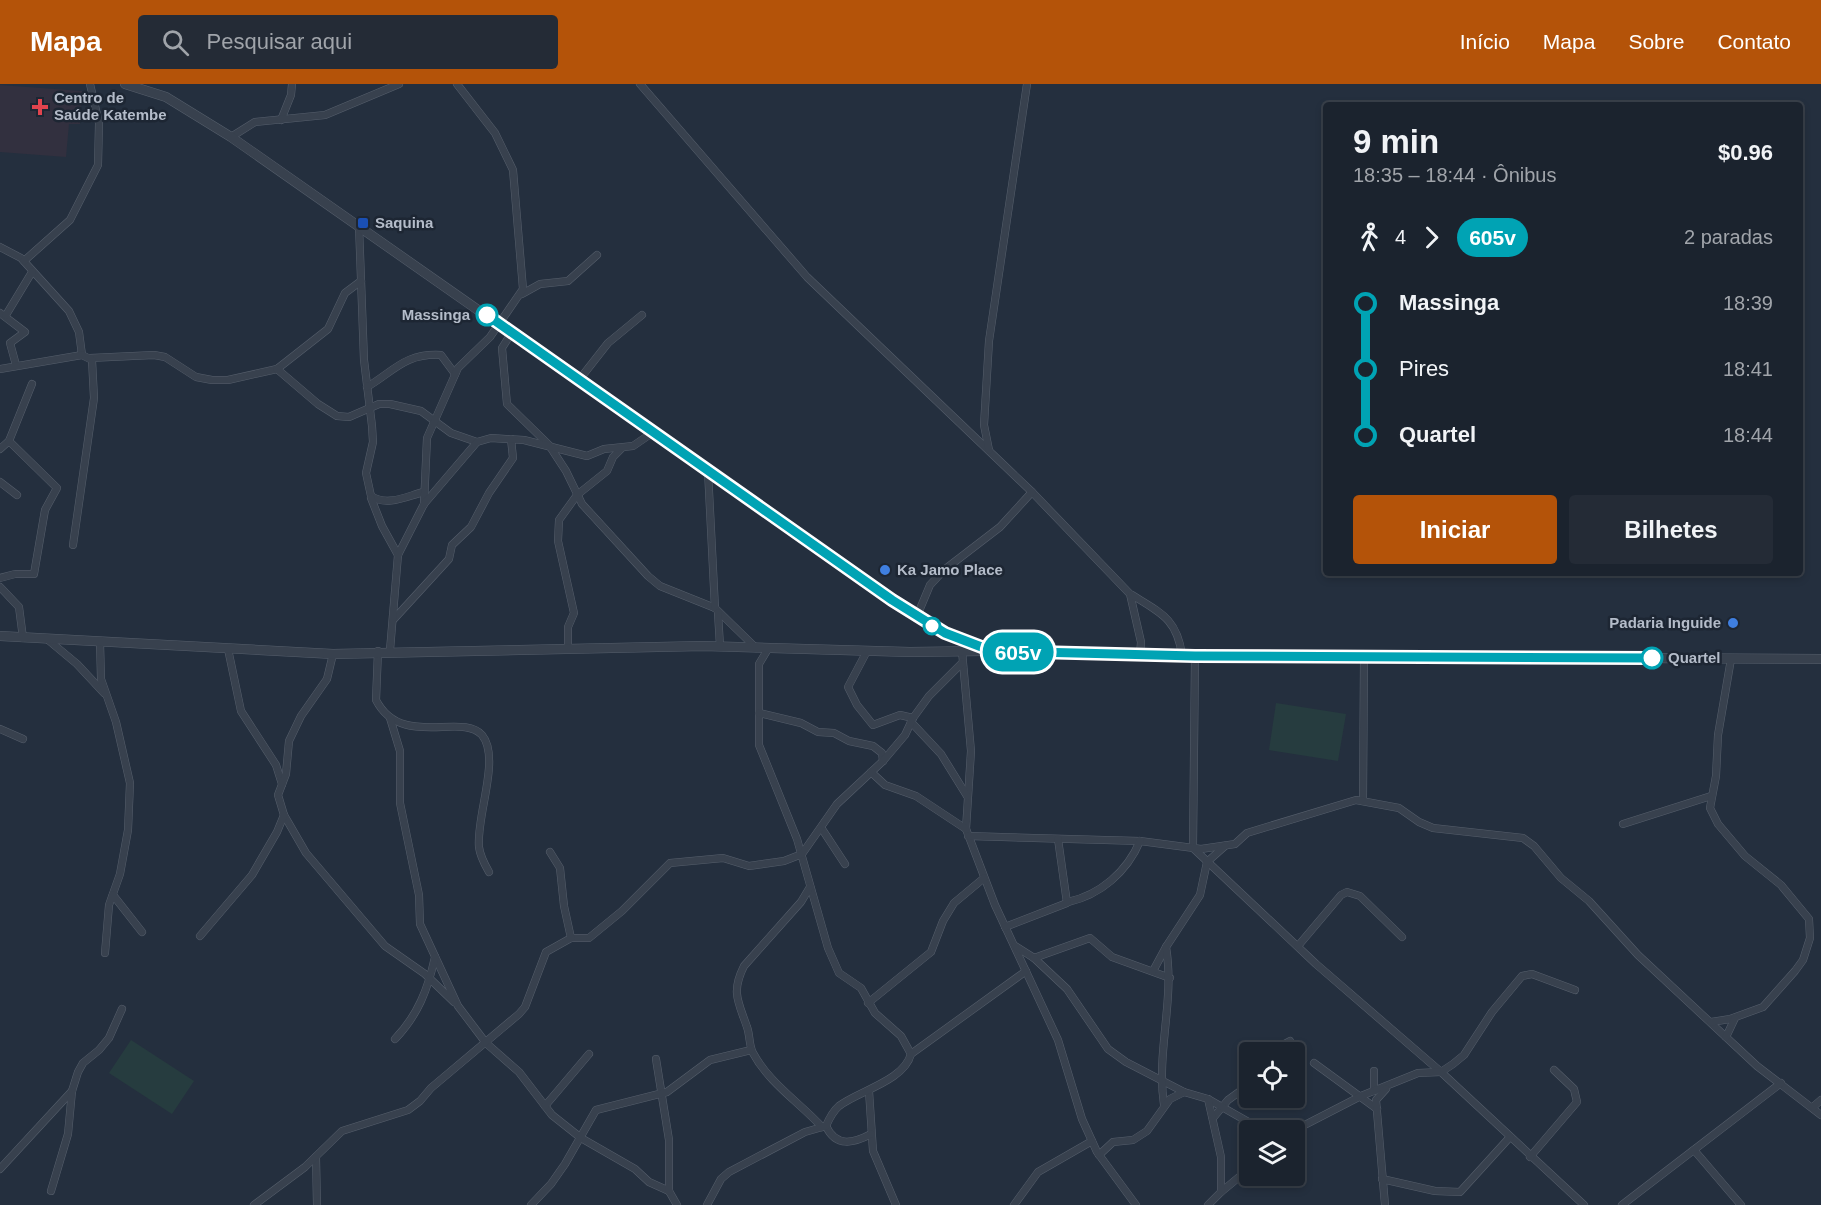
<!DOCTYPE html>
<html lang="pt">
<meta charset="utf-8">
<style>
:root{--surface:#1b232e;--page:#242b36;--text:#f1f3f6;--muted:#a0a4aa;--line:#39404a;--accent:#b45309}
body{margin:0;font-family:Arial,sans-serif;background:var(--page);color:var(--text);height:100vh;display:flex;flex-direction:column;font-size:22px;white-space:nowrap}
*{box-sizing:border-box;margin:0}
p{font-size:20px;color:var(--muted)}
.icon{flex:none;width:33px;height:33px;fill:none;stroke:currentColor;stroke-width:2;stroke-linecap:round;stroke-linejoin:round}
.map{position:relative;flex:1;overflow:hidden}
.sheet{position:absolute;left:1323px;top:18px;width:480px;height:474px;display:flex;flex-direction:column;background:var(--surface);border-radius:6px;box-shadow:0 3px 9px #0003,0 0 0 2px var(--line)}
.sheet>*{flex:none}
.badge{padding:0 12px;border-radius:20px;font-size:21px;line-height:39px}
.controls{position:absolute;left:1239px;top:958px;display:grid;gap:12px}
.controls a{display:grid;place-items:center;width:66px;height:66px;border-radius:6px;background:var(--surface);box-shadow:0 3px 9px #0003,0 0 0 2px var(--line);font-size:30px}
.map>.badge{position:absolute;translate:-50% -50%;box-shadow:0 0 0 3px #fff}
.legs{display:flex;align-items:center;gap:9px;height:66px;padding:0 30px;font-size:20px}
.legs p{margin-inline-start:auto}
.headline{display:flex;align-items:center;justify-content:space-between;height:102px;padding:0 30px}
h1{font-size:33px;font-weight:700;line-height:45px}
.primary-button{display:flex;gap:12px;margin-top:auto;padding:12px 30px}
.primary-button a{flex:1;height:69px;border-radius:6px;background:var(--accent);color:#fff;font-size:24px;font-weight:700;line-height:69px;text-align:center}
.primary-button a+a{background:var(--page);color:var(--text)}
ul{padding:0 30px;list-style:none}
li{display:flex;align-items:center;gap:21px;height:66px;font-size:22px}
li i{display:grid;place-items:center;width:9px;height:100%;margin:0 8px;background:currentColor}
li i::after{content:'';width:15px;height:15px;margin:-8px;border:4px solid;border-radius:50%;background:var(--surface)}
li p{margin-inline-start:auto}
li:first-child i{background:linear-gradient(#0000 50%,currentColor 0)}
li:last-child i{background:linear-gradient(currentColor 50%,#0000 0)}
header{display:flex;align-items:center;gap:36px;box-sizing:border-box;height:84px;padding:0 30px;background:var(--accent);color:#fff}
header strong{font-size:28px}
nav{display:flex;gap:33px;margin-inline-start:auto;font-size:21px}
.search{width:420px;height:54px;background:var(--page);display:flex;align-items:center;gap:15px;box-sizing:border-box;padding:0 21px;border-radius:6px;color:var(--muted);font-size:22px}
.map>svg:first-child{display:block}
</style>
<header>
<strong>Mapa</strong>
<div class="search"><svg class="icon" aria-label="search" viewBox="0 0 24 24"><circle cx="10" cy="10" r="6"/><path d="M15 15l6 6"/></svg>Pesquisar aqui</div>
<nav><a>Início</a><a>Mapa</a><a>Sobre</a><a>Contato</a></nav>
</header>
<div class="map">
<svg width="1821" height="1121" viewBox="0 0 1821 1121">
<rect width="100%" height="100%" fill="#242f3e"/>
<polygon fill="#32303f" points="0,1 82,7 80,40 69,40 66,73 0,68"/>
<g fill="#263c3f">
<polygon points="1276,619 1346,630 1338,677 1269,666"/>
<polygon points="131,956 194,997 172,1030 109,989"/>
</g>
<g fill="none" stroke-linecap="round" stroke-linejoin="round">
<defs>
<g id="minor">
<polyline points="640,0 807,193 1032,408 1130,510 1141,558 1140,571"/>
<polyline points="281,36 291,11 292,0"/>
<polyline points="231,53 255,38 325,31 399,0"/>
<path d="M 359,142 L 364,276 L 372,342 L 373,358 L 366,389 L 371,412 C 387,423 407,412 424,408"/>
<polyline points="0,163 21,174 69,227 79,248 82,271"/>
<polyline points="24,177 70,136 98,81 99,39 90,0"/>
<polyline points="522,210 540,200 568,197 597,171"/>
<polyline points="0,229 25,248 10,259 16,281"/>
<polyline points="6,231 32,188"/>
<polyline points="512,248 502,264 507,320 549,361 566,387 582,420 648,492 660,502 715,524 756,564"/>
<polyline points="90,274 154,271 165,273 196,293 212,296 228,296 277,285 328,245 345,209 361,197"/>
<polyline points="0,285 82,271 92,276 94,314 73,461"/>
<polyline points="277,285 318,320 337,332 349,333 379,320 390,320 421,327 451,349 477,358"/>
<polyline points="579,296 608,259 642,231"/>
<path d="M 367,303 C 394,287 405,269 441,271 L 455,290"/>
<polyline points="0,365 9,357 32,300"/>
<polyline points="989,366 984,341 989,257 1027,0"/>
<polyline points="708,387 715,524"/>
<polyline points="0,398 17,411"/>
<polyline points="371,414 382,442 398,471"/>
<polyline points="424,420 427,354 458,284 490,253 523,205 513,86 495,49 457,0"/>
<polyline points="0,494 15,490 34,490 45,426 57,404 9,357"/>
<polyline points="0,503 19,523 23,554"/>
<path d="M 1132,511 C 1161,529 1177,535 1182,571"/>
<polyline points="718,529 720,562"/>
<polyline points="917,532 930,501 944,486 1000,443 1032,408"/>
<polyline points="394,535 449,475 452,461 471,443 489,409 513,374 511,355"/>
<polyline points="47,555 77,580 104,609"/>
<polyline points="100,558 101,595 116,638 130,699 128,746 120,790 109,821 105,869"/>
<polyline points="228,565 241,627 276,681 282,700"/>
<polyline points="568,565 568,543 574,529 558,457 559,436 577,411 607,387 613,373 622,364"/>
<polyline points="768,565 759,580 759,661 797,755 828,864 839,889 861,904 875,929 901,952 911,970"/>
<polyline points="390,566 398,471 424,420 477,358 491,354 524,356 587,372 604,365 633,362 652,349"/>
<path d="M 378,567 L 376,616 C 401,665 462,628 482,651 C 501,674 476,732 479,763 C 480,772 485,781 489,788"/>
<polyline points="867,567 848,603 857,621 873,641 900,631 913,634"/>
<polyline points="962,567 971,667 966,745 995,821 1058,956 1082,1035 1097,1068 1136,1121"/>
<polyline points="1195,572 1193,764 1316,880 1441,988 1584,1121"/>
<polyline points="759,629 801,639 818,648 834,649 849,657 873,662 882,669 883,677"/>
<polyline points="390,634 400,667 400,719 419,811 420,840 458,922 486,959 519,988 552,1031 581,1054 635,1085 649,1098 669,1107 677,1121"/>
<polyline points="911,638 941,670 967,712"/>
<polyline points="0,645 23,655"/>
<polyline points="871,688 885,701 916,712 966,745"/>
<polyline points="1363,717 1364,573"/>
<polyline points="284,731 306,769 385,862 425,890 454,918"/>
<polyline points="1623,740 1711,712"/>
<polyline points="822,745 845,780"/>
<polyline points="968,752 1140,757 1201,765 1235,760 1247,749 1356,716 1399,724 1419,738 1433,744 1523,754 1534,762 1561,794 1589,817 1638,871 1757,982 1821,1031"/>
<path d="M 810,803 L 801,818 L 744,882 C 731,908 738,917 747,943 C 750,951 749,962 753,969 C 769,999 800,1019 822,1043"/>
<polyline points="113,811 142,848"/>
<path d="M 1068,818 C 1100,811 1127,788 1140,757"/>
<polyline points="1005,843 1067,819 1058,755"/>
<polyline points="200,852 252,791 277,748 284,731 278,711 286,690 289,657 301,632 327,595 333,570"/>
<polyline points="571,854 589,854 622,827 670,779 723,774 749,782 784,777 802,770 837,720 883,677 905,651 913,634 929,612 962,579"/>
<polyline points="1015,862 1034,874 1090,854 1112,873 1170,894"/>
<polyline points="1298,862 1341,811 1347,808 1360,812 1402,853"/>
<polyline points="1034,874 1067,905 1108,965 1126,978 1184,1008"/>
<polyline points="1153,887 1166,863"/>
<polyline points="868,919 931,868 943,837 954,819 984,794"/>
<polyline points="1711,938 1730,935 1763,923 1795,887 1803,876 1810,854 1809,835 1781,801 1745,772 1718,740 1710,724 1716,692 1718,651 1731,575"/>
<polyline points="1726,953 1735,934"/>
<path d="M 395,955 C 418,931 428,905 435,873"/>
<polyline points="1268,969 1290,957"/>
<polyline points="656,975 669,1056 669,1107"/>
<polyline points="1314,979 1377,1025"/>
<polyline points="869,1007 873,1067 896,1121"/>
<polyline points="1374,1007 1374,987"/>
<path d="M 1164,1021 C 1156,967 1175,917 1166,863 L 1200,811 L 1207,778 L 1225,762"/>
<polyline points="545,1022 589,970"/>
<polyline points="1813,1023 1821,1016"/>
<polyline points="1213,1034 1228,1016 1250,1000"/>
<path d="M 826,1042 C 836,1064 854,1059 871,1050"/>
<polyline points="1293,1047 1361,1012 1418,989 1441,988 1453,980 1464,971 1492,928 1522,892 1532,890 1575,906"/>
<polyline points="1694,1066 1741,1121"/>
<polyline points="1099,1071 1113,1058 1133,1056 1147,1047 1170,1015 1184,1008 1208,1015 1259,1044 1272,1047"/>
<polyline points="316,1073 317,1121"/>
<polyline points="1530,1073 1577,1018 1574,1005 1554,986"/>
<polyline points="0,1085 72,1007"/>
<polyline points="1382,1095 1435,1107 1460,1108 1510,1053"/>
<polyline points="51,1107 68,1050 72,1007 78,988 83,979 99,966 109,954 122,925"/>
<polyline points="1221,1108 1250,1084"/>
<polyline points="254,1121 305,1083 342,1047 408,1026 420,1017 431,1004 519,930 525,923 546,868 571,854 564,822 560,784 550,768"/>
<polyline points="531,1121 551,1100 565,1080 596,1026 667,1008 710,976 751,966"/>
<path d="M 707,1121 L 721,1095 L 729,1088 L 805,1048 L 826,1042 C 829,1035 832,1028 839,1022 C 858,1007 904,997 911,970 L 1026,887"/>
<polyline points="1014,1121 1038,1088 1092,1057"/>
<polyline points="1208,1121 1221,1108 1221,1073 1208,1015"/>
<polyline points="1385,1121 1376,1016 1386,1005"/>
<polyline points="1622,1121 1781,999"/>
</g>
<g id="tertiary">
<path d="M 125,0 L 166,13 L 231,53 L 892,516 C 925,536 955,555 992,567 L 1195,572 L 1821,575"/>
<polyline points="0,552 333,570 703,562 910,568 984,567"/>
</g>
</defs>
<use href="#minor" stroke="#565f6c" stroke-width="8"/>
<use href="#tertiary" stroke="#565f6c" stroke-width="10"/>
<use href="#minor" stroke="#38414e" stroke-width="7"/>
<use href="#tertiary" stroke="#38414e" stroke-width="9"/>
</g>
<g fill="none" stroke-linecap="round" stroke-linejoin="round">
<defs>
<polyline id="line-1" points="487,231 892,516 945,549 992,567 1195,572 1652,574"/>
</defs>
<use href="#line-1" stroke="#fff" stroke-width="14"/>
<use href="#line-1" stroke="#00a3b4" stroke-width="9"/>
</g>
<path fill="#e0444e" stroke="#1d2633" stroke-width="2" d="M37 14h6v6h6v6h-6v6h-6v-6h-6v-6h6z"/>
<rect fill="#1a4fb4" stroke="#1d2633" stroke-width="2" x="357" y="133" width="12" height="12" rx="3"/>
<g fill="#fff" stroke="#00a3b4" stroke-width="3">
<circle cx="487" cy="231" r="10"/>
<circle cx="932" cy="542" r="8"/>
<circle cx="1652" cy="574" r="10"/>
</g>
<g fill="#3f7fe0" stroke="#1d2633" stroke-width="2">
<circle cx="885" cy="486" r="6"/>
<circle cx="1733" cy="539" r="6"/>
</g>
<g text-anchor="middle" stroke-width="5" stroke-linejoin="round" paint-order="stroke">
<g font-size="15" font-weight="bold" fill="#b4bcc9" stroke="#1d2633" text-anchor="start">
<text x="54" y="19">Centro de<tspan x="54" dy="17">Saúde Katembe</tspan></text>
<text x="375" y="144">Saquina</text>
<text x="897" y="491">Ka Jamo Place</text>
<text x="1721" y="544" text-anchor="end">Padaria Inguide</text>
</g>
<g font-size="15" font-weight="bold" fill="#b4bcc9" stroke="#1d2633" text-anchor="end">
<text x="470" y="236">Massinga</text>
<text x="1668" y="579" text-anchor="start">Quartel</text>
</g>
</g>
</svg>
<div class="controls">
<a><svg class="icon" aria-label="locate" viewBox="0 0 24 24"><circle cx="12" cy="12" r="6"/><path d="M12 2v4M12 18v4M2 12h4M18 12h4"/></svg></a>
<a><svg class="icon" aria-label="layers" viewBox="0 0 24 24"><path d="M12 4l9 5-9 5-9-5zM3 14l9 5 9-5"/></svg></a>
</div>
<b class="badge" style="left:1018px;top:568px;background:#00a3b4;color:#fff">605v</b>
<section class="sheet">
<div class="headline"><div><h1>9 min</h1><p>18:35 – 18:44 · Ônibus</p></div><b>$0.96</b></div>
<div class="legs"><svg class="icon" aria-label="walk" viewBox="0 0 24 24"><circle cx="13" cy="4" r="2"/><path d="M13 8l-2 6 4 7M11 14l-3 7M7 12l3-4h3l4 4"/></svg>4<svg class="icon" aria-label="forward" viewBox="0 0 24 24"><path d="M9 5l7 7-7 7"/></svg><b class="badge" style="background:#00a3b4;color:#fff">605v</b><p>2 paradas</p></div>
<ul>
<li><i style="color:#00a3b4"></i><b>Massinga</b><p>18:39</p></li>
<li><i style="color:#00a3b4"></i><span>Pires</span><p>18:41</p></li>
<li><i style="color:#00a3b4"></i><b>Quartel</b><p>18:44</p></li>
</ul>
<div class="primary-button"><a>Iniciar</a><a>Bilhetes</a></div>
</section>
</div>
